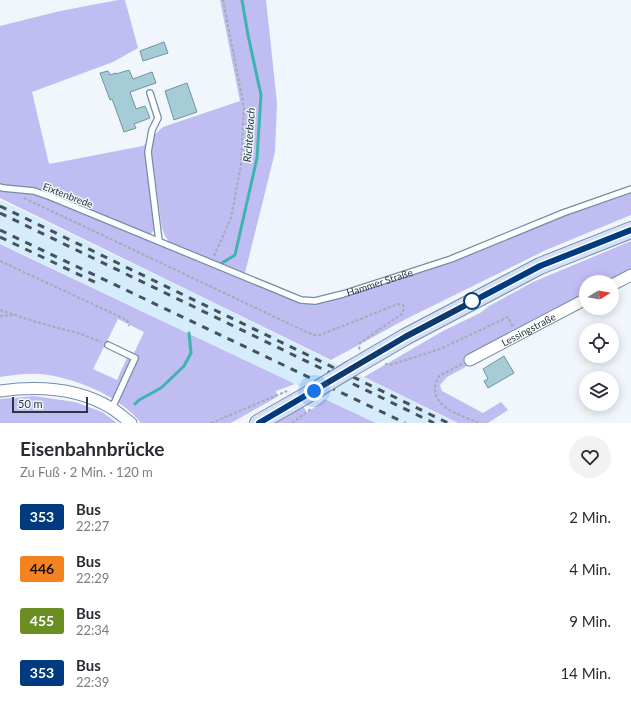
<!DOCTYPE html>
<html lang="de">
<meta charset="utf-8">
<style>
:root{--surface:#fff;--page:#f2f2f3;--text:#2b2b33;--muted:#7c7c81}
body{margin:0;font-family:Lato,sans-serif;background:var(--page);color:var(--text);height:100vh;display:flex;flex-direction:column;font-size:15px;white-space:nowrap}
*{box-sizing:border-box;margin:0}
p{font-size:13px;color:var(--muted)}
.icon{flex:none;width:22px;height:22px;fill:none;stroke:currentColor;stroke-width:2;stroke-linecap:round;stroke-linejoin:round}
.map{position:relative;height:423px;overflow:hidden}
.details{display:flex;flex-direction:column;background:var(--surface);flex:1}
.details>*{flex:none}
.badge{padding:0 8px;border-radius:3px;font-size:14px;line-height:26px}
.needle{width:26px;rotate:79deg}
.controls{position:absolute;left:579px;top:275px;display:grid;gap:8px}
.controls a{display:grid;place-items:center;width:40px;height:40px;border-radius:50%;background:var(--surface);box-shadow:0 2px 10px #0003;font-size:20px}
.scale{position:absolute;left:12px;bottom:10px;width:76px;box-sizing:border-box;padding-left:4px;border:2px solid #2b3740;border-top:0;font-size:11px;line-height:14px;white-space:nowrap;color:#2b3740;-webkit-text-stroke:3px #f0f6fb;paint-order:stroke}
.you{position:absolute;width:20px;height:20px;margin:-10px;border:3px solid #fff;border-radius:50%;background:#1a73e8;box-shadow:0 0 0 6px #1a73e833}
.map>.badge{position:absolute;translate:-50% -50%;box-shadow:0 0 0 2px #fff}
.round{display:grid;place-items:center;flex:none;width:42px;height:42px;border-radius:21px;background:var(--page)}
.headline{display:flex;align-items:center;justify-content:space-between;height:68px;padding:0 20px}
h1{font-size:19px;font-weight:700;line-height:30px}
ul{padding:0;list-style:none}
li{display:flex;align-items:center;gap:12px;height:52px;padding:0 20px}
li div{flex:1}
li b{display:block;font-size:15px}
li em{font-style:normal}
li .badge{min-width:44px;font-weight:700;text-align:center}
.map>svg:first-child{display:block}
</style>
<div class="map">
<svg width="631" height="423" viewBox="0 0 631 423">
<rect width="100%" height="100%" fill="#f0f6fb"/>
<polygon fill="#d5ecfc" points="0,200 187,290 456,423 377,423 0,243"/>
<g fill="#bfbdf2" fill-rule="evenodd">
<polygon points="118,0 125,0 138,48 113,62 32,92 49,164 143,146 145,144 155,226 154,230 151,234 144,233 35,188 3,185 0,184 0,26 60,11"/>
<polygon points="220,0 266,0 277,103 275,152 245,273 170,243 165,236 162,228 151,151 154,135 163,127 240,101"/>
<polygon points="0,189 33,193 50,199 263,288 301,303 316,304 451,261 563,216 631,192 631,215 546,250 406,319 331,360 0,198"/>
<polygon points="631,241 631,278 612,282 586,282 586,301 447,377 440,385 442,391 483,413 501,402 508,410 488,423 458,423 364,377 443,331 480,313 489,306 533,282"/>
<path d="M 0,244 L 295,384 L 276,391 L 277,397 L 231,423 L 141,423 C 120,396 74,377 40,374 C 27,373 13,375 0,377 ZM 118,319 L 144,332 L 134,353 L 130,351 L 117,380 L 93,369 Z"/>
<polygon points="34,396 75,402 102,412 117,423 0,423 0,399"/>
<polygon points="325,399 376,423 275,423 303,406 307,413"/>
</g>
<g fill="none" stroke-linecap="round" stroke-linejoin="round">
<g stroke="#3eb3b0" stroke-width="3">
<polyline points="222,263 235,255 257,158 261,95 248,35 242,0"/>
<polyline points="135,404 139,400 161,388 184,366 191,353 189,333"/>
</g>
</g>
<g fill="#a5ccd7" stroke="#6f959f">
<polygon points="164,42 168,53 143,61 140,51"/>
<polygon points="129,70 133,79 152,72 156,83 130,92 136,109 145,106 150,118 134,124 136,128 124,132 114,104 112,99 110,100 100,73 108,71 110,75 116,73 116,74"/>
<polygon points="187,83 197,112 174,120 165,91"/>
<polygon points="504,356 514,373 488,388 484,381 488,379 483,369"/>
</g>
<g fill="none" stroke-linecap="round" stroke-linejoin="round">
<defs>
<g id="lane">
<polyline points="150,93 158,118 152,130 148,152 159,241"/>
<path id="s1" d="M 0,187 L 3,188 L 34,191 L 51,197 L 301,300 L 315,301 L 343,294 L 451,259 L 563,213 L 631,189"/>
<polyline points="108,345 135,358 112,408"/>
</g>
<g id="street">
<polyline points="612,285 631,275"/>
<path id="s2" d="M 470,360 L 586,299"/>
<path d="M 0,391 C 37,386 78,388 111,408 C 118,412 124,418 131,423"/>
</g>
<g id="secondary">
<polyline points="352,368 405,337 540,266 631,230"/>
<polyline points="258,423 314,391"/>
</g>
</defs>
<use href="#lane" stroke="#738fa4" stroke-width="8"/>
<use href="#street" stroke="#738fa4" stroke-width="13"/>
<use href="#secondary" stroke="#738fa4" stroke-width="18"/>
<g stroke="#a4acb3" stroke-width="2" stroke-dasharray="3 2" stroke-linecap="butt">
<polyline points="24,198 313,335 320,335 398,304 403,305 404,308 403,313 360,343 359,350"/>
<polyline points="214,256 231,218 241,165 244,107 223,0"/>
<polyline points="0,261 127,320 129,326"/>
<polyline points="0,310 36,322 81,334 101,342"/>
<polyline points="0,316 13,315"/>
<polyline points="385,364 390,365 440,349 508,317 513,327"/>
<path d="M 462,364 L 439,376 C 437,380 435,385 435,389 C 435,409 462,415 478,423"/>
<polyline points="211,423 287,391"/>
<polyline points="292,423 311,409 310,408"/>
</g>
<use href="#lane" stroke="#fff" stroke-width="5.5"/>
<use href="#street" stroke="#fff" stroke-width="11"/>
<use href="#secondary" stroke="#d3e0fa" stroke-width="16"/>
<g stroke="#46515a" stroke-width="3" stroke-dasharray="7 7" stroke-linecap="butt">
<polyline points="0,206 448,423"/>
<polyline points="0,213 434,423"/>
<polyline points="0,230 405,423"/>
<polyline points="0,237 99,284"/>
</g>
<defs>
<polyline id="secondary-bridge" points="314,391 352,368"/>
</defs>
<use href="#secondary-bridge" stroke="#738fa4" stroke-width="18" stroke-linecap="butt"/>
<use href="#secondary-bridge" stroke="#d3e0fa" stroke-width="16"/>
</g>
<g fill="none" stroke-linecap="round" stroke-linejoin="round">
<defs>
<polyline id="line" points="259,423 405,337 540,266 631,230"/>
</defs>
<use href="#line" stroke="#fff" stroke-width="9"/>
<use href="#line" stroke="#003b80" stroke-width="6"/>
<polyline stroke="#2b3740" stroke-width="4" stroke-dasharray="0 7.2" points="314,391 405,337 472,301"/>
</g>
<circle fill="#fff" stroke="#003b80" stroke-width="2" cx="472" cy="301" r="8"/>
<g text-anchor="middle" stroke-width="3" stroke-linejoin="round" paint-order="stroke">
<g font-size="10" fill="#2b3740" stroke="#f0f6fb">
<text transform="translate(68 195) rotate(21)" y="4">Eixtenbrede</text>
<text dy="4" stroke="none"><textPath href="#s1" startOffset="404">Hammer Straße</textPath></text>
<text dy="4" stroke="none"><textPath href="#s2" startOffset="66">Lessingstraße</textPath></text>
</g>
<g font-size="11" font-style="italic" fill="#274140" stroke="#f0f6fb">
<text transform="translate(249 135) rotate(-86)" y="4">Richterbach</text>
</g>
</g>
</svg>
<div class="controls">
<a><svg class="needle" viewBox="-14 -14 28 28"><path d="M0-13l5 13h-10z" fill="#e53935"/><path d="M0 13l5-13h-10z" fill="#7c7c81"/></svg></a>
<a><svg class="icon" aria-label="locate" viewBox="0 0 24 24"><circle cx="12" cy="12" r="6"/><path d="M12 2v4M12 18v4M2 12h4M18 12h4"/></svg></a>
<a><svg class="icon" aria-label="layers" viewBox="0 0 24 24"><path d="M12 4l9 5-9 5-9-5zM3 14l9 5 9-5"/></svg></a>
</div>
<div class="scale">50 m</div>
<div class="you" style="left:314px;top:391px"></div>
</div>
<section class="details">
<div class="headline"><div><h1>Eisenbahnbrücke</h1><p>Zu Fuß · 2 Min. · 120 m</p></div><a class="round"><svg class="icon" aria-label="heart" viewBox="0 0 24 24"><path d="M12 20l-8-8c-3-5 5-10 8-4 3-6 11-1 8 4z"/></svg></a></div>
<ul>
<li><span class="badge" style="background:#003b80;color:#fff">353</span><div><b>Bus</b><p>22:27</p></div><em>2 Min.</em></li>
<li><span class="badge" style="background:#f58220;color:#111">446</span><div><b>Bus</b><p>22:29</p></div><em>4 Min.</em></li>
<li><span class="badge" style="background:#6b8e23;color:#fff">455</span><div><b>Bus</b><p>22:34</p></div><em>9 Min.</em></li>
<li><span class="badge" style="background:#003b80;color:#fff">353</span><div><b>Bus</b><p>22:39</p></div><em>14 Min.</em></li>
</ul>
</section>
